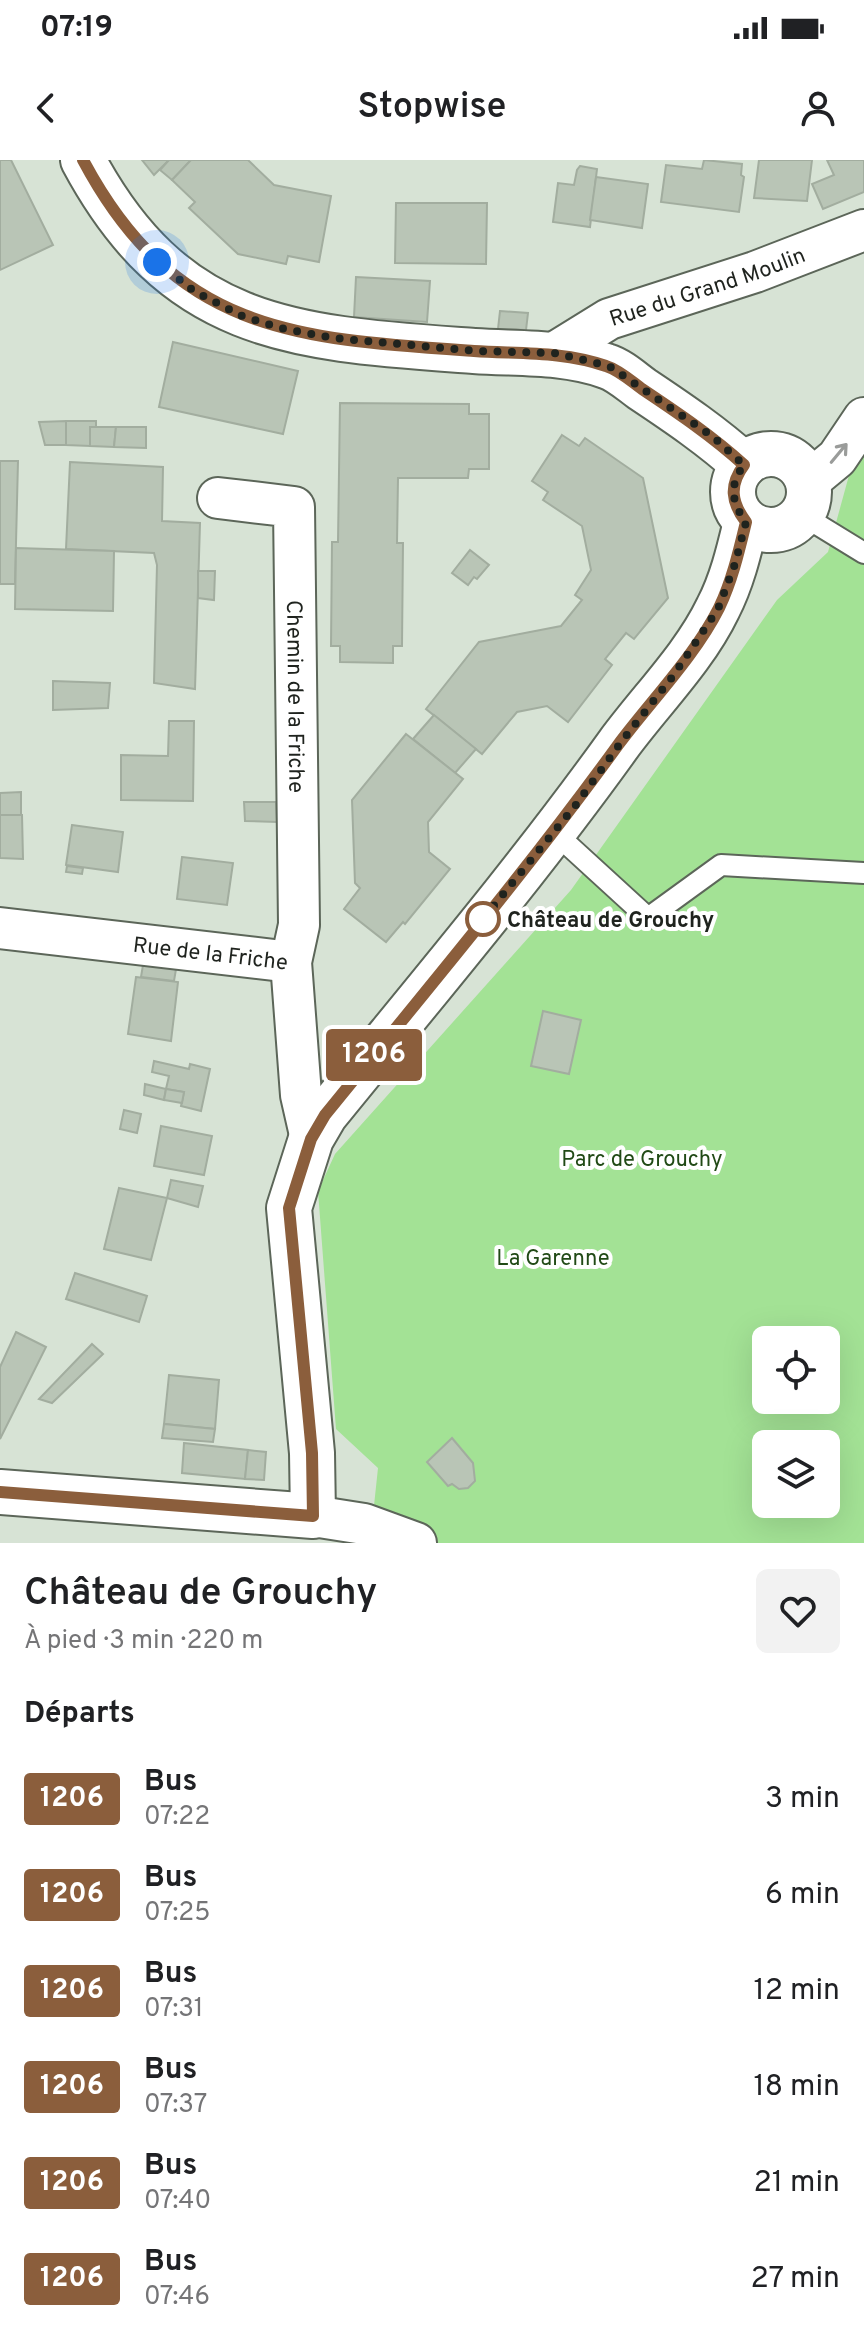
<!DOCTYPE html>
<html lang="fr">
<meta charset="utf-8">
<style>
:root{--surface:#fff;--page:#f2f2f2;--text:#202124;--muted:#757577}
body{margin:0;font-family:Overpass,sans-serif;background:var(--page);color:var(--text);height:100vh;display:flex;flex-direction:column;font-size:30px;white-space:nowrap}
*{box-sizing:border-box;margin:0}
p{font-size:26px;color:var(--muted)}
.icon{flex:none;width:44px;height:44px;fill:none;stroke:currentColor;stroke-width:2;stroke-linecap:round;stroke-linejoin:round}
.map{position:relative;height:1383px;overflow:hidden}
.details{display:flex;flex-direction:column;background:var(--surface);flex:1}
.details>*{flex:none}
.badge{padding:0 16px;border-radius:6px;font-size:28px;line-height:52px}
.tools{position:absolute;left:752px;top:1166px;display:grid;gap:16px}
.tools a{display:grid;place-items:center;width:88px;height:88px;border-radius:12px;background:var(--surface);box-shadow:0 8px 32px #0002;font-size:40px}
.you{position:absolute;width:40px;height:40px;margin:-20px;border:6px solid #fff;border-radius:50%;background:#1a73e8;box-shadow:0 0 0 12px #1a73e833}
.map>.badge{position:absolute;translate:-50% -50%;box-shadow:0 0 0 4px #fff}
h2{padding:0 24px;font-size:30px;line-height:72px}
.round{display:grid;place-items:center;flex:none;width:84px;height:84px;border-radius:12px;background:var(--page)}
.summary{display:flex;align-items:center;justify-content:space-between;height:136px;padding:0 24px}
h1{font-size:38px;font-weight:600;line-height:60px}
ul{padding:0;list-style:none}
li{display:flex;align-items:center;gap:24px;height:96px;padding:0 24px}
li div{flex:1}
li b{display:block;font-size:30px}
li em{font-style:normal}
li .badge{min-width:88px;font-weight:700;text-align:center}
.status{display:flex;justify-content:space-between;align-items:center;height:56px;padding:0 40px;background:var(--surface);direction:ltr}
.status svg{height:22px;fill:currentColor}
header{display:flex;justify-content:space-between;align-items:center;height:104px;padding:0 24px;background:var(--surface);font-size:36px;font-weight:600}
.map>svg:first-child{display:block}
</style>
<div class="status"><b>07:19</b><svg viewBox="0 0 49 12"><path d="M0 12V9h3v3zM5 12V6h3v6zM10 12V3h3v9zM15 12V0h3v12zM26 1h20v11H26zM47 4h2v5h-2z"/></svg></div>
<header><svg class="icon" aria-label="back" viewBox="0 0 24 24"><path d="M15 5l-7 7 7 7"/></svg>Stopwise<svg class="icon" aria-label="person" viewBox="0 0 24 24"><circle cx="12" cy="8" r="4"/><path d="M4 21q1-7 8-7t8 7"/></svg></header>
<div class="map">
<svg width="864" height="1383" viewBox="0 0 864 1383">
<rect width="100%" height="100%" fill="#d7e3d5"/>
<path fill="#a3e295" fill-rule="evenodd" d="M 864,289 L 864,1383 L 370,1383 L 378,1308 L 336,1269 L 318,1031 L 335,994 L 571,730 L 777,440 L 828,392 L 851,308 ZM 766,1180 L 826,1180 L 826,1240 L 766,1240 ZM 766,1284 L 826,1284 L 826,1344 L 766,1344 Z"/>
<g fill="#b9c5b6" stroke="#a2ad9f" stroke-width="2">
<polygon points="0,0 11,0 53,85 0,110"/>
<polygon points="142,0 169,0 154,15"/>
<polygon points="169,0 191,0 172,20 160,10"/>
<polygon points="191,0 248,0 274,25 331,36 319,102 288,96 286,104 238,94 189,48 195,42 172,20"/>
<polygon points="704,0 742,4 741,15 744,17 739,52 661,42 666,5 702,9"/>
<polygon points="759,0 812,0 807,41 754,38"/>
<polygon points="827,0 864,0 864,32 823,49 812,24 834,15"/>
<polygon points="580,6 597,9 590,67 553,62 558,23 574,25 577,10"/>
<polygon points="596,17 648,24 642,68 590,60"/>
<polygon points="396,43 487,43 486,104 395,103"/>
<polygon points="356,117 430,121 427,162 354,157"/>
<polygon points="500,151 528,153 526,170 498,169"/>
<polygon points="173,182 298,211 283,274 159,247"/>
<polygon points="340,243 469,244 469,254 489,254 489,309 469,309 468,318 398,318 397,383 403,383 402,486 393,486 393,503 340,502 340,486 331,486 332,382 338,382"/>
<polygon points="66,261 66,285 45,285 39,262"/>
<polygon points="66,261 96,261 96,267 90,267 90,286 66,285"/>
<polygon points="90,267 116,267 114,287 90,286"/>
<polygon points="116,267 146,267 146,288 114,287"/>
<polygon points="562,275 579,286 585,278 643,318 668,438 634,479 626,473 605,499 612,505 568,562 547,546 517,552 482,594 426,549 479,482 561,466 582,440 575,435 591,410 582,366 543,340 548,332 532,321"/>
<polygon points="0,301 18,301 15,424 0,424"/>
<polygon points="70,302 163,307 162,361 200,363 195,529 154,523 157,405 154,393 66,389"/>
<polygon points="16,388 114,391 113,451 15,449"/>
<polygon points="470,390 489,405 477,419 474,417 468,425 452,413"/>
<polygon points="198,411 215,411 214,440 198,438"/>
<polygon points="53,521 110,523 108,548 53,550"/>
<polygon points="434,555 476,589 455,613 413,579"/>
<polygon points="169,561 194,561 193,641 121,640 121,595 168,596"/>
<polygon points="406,574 463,619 428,662 429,692 450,709 405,764 403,762 386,782 344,749 360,728 355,723 352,640"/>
<polygon points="21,632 21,655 0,655 0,633"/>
<polygon points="244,642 276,642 277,662 245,661"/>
<polygon points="0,655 22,655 23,699 0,698"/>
<polygon points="72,665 123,672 118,712 66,705"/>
<polygon points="182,697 233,703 227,745 177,739"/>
<polygon points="67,706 83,708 82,714 66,712"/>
<polygon points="143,805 176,809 174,821 141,817"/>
<polygon points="136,817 178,822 171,881 128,874"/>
<polygon points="543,851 581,860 569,914 531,906"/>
<polygon points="154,901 189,909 190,904 210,909 201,951 181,946 184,932 166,929 169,916 152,912"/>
<polygon points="145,924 166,929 164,940 144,935"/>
<polygon points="166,929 184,932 182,943 164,940"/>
<polygon points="124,950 141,954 137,973 120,969"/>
<polygon points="161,966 212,976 204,1015 154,1006"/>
<polygon points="171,1020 203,1026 198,1047 167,1038"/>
<polygon points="119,1028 167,1038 151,1100 104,1089"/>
<polygon points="75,1113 147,1136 139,1162 66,1139"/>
<polygon points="16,1172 46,1187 0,1279 0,1207"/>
<polygon points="92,1184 103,1194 52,1243 39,1239"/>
<polygon points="169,1215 219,1220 215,1269 164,1264"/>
<polygon points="164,1264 215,1269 213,1282 162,1278"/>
<polygon points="452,1278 473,1303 475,1321 468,1328 459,1329 452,1324 448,1326 427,1302"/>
<polygon points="184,1283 248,1290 245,1319 182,1313"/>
<polygon points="248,1290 266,1292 264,1320 245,1319"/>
</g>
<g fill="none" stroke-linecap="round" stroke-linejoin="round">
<defs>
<g id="lane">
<polyline points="802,355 864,393"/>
<polyline points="554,672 648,758 721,705 864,713"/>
</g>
<g id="street">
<path id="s1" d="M 554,193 L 609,159 L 755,112 L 864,70"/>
<polyline points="808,322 837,298 864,258"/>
<path id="s2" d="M 218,338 L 294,347 L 299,765 L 291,802 L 301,935 L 311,979"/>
<path id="s3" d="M 0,768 L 291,802"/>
<polyline points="313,1356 364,1364 416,1383"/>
</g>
<g id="secondary">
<path d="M 83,0 C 176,174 296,178 474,191 C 519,194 563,191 606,206 C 619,210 631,221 642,229 C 678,253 712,276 744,305"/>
<circle cx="771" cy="332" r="38"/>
<path d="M 0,1332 L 313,1356 L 312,1293 L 289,1048 L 311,979 L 325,955 C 424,833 526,713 618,585 C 651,540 694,498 718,448 C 732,421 739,391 746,362"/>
</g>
</defs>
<use href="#lane" stroke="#5c6659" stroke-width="24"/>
<use href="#street" stroke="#5c6659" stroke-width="44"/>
<use href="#secondary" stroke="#5c6659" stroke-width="48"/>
<use href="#lane" stroke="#fff" stroke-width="20"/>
<use href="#street" stroke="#fff" stroke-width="40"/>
<use href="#secondary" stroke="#fff" stroke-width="44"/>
</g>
<defs><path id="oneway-shaft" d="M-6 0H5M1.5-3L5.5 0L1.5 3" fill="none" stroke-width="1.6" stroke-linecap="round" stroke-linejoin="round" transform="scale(2)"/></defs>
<use stroke="#9a9c9a" href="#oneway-shaft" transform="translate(839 293) rotate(-50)"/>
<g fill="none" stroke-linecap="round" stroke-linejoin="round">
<defs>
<path id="line" d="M 0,1332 L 313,1356 L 312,1293 L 289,1048 L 311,979 L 325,955 C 424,833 526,712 618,585 C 650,542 695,496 719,448 C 732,421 739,391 746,362 C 731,342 729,325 744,305 C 712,276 678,253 642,229 C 631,221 619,210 606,206 C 563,191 519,194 474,191 C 297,179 175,173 83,0"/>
</defs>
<use href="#line" stroke="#fff" stroke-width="18"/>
<use href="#line" stroke="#8b5e3c" stroke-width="12"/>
<path stroke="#1f231e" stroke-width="8" stroke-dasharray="0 14.4" d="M 157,102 L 194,131 L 242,156 L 280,168 L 333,178 L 476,191 L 554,193 L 609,206 L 712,276 L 744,305 C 729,325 731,342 746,362 L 735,404 L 718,449 L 673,516 L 622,581 L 575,646 L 483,759"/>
</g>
<circle fill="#fff" stroke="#8b5e3c" stroke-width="4" cx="483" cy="759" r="16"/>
<g text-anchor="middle" stroke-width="8" stroke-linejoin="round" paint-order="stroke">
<g font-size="22" fill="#1f231e" stroke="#fff">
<text dy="8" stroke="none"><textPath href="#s1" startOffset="168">Rue du Grand Moulin</textPath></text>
<text dy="8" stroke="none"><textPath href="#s2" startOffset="266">Chemin de la Friche</textPath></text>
<text dy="8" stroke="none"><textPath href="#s3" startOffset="212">Rue de la Friche</textPath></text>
</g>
<g font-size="22" font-weight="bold" fill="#1f231e" stroke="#fff" text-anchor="start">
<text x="507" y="767">Château de Grouchy</text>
</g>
<g font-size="22" fill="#214a16" stroke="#fff">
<text x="642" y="1006">Parc de Grouchy</text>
<text x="553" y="1105">La Garenne</text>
</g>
</g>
</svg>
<div class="tools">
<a><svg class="icon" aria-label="locate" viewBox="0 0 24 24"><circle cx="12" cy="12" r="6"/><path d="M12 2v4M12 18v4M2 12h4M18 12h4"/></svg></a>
<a><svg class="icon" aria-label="layers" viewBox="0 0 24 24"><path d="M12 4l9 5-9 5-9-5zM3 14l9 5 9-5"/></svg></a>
</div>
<div class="you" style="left:157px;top:102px"></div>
<b class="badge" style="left:374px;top:895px;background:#8b5e3c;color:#fff">1206</b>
</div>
<section class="details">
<div class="summary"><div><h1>Château de Grouchy</h1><p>À pied · 3 min · 220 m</p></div><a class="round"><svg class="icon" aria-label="heart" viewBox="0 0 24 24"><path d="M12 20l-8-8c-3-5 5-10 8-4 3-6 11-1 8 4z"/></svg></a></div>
<h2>Départs</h2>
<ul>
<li><span class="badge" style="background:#8b5e3c;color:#fff">1206</span><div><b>Bus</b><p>07:22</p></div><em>3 min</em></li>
<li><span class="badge" style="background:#8b5e3c;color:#fff">1206</span><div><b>Bus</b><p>07:25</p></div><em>6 min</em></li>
<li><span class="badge" style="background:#8b5e3c;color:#fff">1206</span><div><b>Bus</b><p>07:31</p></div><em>12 min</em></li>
<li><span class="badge" style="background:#8b5e3c;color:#fff">1206</span><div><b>Bus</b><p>07:37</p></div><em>18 min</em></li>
<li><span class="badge" style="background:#8b5e3c;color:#fff">1206</span><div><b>Bus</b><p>07:40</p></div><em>21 min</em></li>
<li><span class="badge" style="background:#8b5e3c;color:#fff">1206</span><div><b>Bus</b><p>07:46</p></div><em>27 min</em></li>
</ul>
</section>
